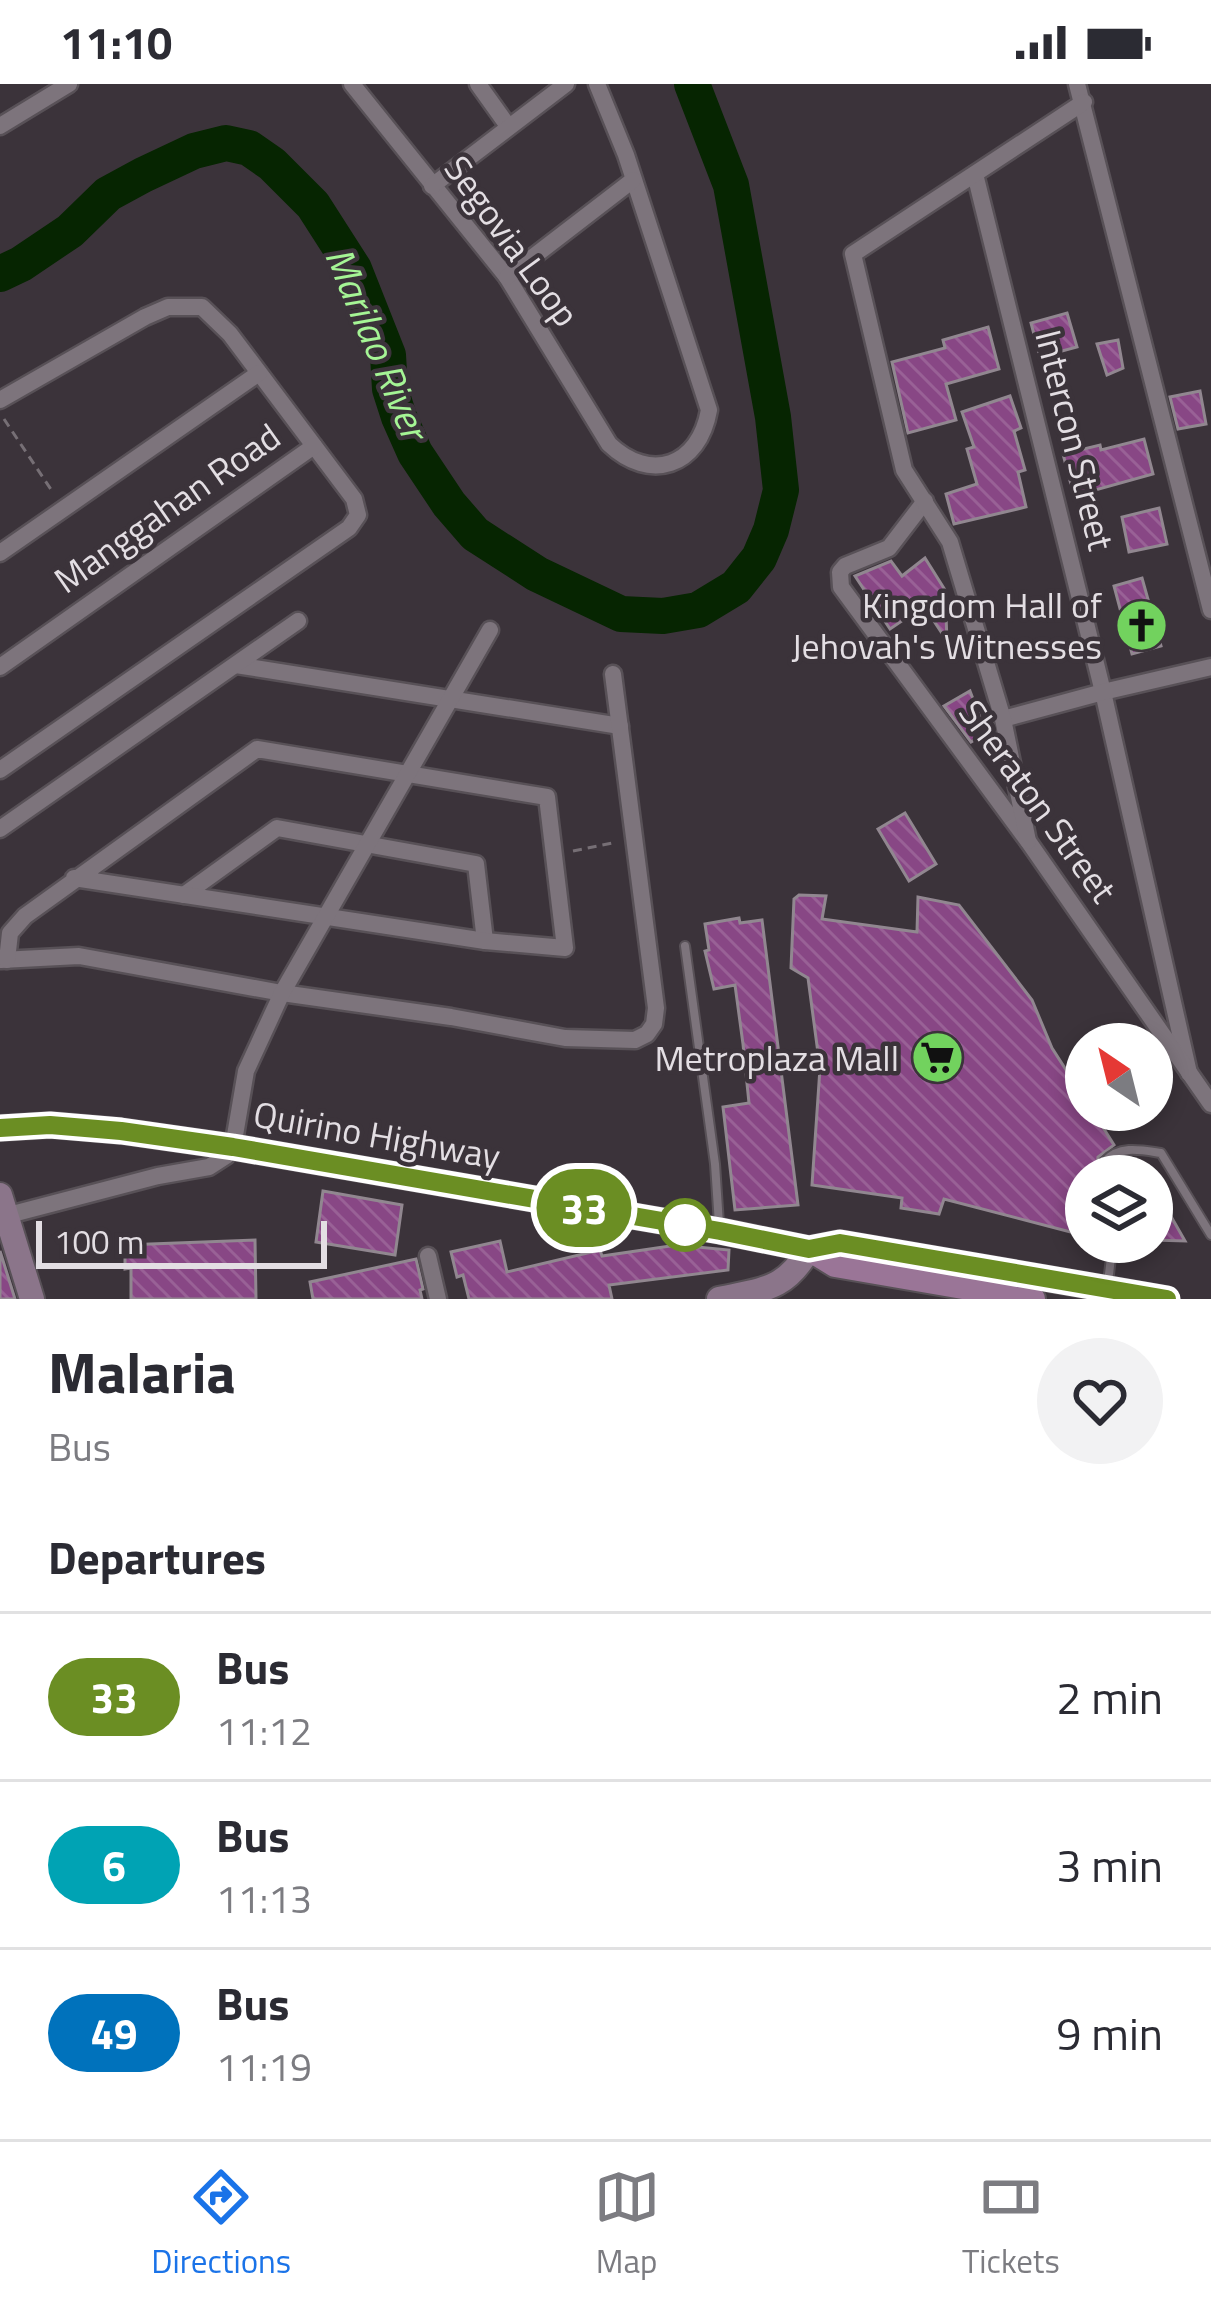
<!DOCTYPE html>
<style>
:root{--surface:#fff;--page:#f2f2f3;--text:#2b2b33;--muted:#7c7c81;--line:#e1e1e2;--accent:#1a73e8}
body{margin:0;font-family:"Titillium Web",sans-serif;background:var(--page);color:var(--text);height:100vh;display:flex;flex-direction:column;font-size:45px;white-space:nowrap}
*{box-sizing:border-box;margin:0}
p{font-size:39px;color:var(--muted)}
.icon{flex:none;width:66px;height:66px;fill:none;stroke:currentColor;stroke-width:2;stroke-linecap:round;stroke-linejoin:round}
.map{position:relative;height:1215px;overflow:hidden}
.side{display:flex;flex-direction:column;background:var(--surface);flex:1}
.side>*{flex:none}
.badge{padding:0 24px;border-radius:39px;font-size:42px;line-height:78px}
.needle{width:78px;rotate:325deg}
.tools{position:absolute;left:1065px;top:939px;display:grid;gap:24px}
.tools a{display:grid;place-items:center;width:108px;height:108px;border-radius:50%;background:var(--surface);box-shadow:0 6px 18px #0003;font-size:60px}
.scale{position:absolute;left:36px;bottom:30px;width:291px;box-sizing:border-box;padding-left:12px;border:6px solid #e3dee3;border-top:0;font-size:33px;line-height:42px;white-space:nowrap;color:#e3dee3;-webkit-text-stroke:9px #3b333a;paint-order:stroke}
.map>.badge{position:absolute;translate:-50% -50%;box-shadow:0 0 0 6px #fff}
h2{padding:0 48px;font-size:45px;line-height:108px}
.round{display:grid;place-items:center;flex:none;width:126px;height:126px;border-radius:63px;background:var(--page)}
.summary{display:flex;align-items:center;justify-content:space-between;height:204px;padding:0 48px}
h1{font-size:57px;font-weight:700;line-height:90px}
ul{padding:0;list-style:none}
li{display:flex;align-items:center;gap:36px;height:168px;padding:0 48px;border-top:3px solid var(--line)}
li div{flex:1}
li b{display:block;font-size:45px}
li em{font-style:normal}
li .badge{min-width:132px;font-weight:700;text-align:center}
.status{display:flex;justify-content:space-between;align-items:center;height:84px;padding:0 60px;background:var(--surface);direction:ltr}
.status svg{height:33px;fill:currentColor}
.dock{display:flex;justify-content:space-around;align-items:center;height:168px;border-top:3px solid var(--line);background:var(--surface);font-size:33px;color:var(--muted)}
.dock a{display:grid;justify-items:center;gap:6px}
.dock .on{color:var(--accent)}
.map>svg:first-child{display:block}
</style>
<div class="status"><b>11:10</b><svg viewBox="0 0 49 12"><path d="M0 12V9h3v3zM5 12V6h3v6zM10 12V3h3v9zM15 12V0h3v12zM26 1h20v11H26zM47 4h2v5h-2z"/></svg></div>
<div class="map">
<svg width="1211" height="1215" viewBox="0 0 1211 1215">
<defs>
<pattern id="building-back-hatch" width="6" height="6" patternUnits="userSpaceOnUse" patternTransform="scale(3)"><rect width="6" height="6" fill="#884785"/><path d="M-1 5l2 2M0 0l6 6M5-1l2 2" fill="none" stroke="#996196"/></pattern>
</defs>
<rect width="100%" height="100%" fill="#3b333a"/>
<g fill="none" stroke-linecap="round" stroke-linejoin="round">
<polyline stroke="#062501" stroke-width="36" points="0,190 21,180 70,147 108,110 143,91 194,67 226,59 249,64 272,80 313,121 354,185 388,271 390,305 399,333 415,369 449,420 475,450 537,490 621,530 663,532 698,526 736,503 759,474 771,446 781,406 773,333 731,101 692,0"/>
</g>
<g fill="url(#building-back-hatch)" stroke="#918790" stroke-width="3">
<polygon points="1067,229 1077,263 1040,273 1031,239"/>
<polygon points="988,243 999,285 946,300 956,336 908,349 892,278 945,264 943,256"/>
<polygon points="1118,256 1123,284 1107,291 1097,260"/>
<polygon points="1200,307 1206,340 1178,345 1170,313"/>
<polygon points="1010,312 1021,344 1014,347 1025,386 1018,388 1026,423 954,440 946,410 977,400 967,365 974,363 962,328"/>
<polygon points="1144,355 1153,390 1074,412 1063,370 1100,361 1101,366"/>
<polygon points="1159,424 1167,460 1129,468 1122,433"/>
<polygon points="925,474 945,506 947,557 924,522 890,545 855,492 891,477 902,492"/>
<polygon points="1142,494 1161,562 1132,570 1114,502"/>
<polygon points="970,607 986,649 971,658 944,622"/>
<polygon points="905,729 936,780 909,797 878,745"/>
<polygon points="799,811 826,812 822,835 917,848 918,813 959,821 1032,916 1052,964 1086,1017 1086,1026 1092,1026 1114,1061 1098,1073 1096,1092 1086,1092 1086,1152 944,1115 939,1130 901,1124 902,1114 812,1101 820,984 808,894 791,884 794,815"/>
<polygon points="739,834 740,839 762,836 798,1121 735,1126 723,1023 749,1019 743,960 735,901 714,905 705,867 709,866 705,840"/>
<polygon points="1131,1074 1140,1078 1148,1092 1112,1092 1113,1081"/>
<polygon points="1152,1099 1185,1157 1152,1156"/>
<polygon points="323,1107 402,1121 395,1171 316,1158"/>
<polygon points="255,1156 256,1215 131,1215 131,1184 125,1185 125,1161"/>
<polygon points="500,1157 507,1188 600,1166 602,1172 677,1161 729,1166 728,1186 609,1201 612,1215 469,1215 463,1191 457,1193 451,1168"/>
<polygon points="0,1167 15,1215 0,1215"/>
<polygon points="416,1175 423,1205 420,1206 422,1215 313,1215 310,1198"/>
</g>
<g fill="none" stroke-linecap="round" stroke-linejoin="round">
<defs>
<g id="lane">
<polyline points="685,862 715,1080 719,1140"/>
<path d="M 1104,1092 L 1105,1077 C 1120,1061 1141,1066 1161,1069 L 1211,1151"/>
<polyline points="1108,1198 1113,1158"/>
</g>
<g id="street">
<path d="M 352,0 L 507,193 L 609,360 C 650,399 699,383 709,326 L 626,71 L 597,0"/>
<polyline points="478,0 508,42"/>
<polyline points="1077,0 1211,526"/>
<polyline points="0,42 69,0"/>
<polyline points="975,90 1103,608 1189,989"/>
<polyline points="432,102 566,0"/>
<polyline points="507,193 633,96"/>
<polyline points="0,316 145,233 168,223 202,223 230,250 354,415 358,431 349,444 0,686"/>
<polyline points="925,417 889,464 845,482 840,488 841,503 1028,757 1211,1020"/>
<polyline points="0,469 259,289"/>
<polyline points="236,581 620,642"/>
<polyline points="0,583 314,362"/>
<polyline points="1003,635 1103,608 1211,583"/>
<polyline points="0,745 298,537"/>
<polyline points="1028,757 1003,635 950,458 904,386 853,170 1084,18"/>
<polyline points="184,811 277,744 476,780 485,857"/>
<polyline points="1,876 79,872 282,909 451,933 565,954 635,956 647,950 654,940 656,924 613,590"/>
<polyline points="7,876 10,849 25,832 257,665 547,713 565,864 485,857 74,794"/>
<polyline points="1,1133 158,1092 209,1083 226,1072 233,1063 246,987 282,909 490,546"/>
<polyline points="428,1172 438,1215"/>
</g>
<g id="secondary">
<polyline points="0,1111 32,1215"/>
<path d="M 719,1215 C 763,1205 785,1207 809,1165"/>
</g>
<g id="primary">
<polyline points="0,1044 51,1041 121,1047 233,1063 720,1147 809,1165 835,1181 1033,1215"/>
<polyline points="809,1165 840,1159 1166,1215"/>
</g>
</defs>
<use href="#lane" stroke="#585157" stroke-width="12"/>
<use href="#street" stroke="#585157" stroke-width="21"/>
<use href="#secondary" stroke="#585157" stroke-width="28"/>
<use href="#primary" stroke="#585157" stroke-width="28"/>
<g stroke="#766f75" stroke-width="3" stroke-dasharray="9 6" stroke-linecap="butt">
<polyline points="4,335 52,407"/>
<polyline points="573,767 617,758"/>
</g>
<use href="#lane" stroke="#7d747c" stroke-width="8"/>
<use href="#street" stroke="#7d747c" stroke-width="16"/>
<use href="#secondary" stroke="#8b758a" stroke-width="24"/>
<use href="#primary" stroke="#9a7597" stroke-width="24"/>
</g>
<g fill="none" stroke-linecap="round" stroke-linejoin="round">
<defs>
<polyline id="line" points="0,1044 50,1041 121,1047 233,1063 720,1147 809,1165 840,1159 1167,1215"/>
</defs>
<use href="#line" stroke="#fff" stroke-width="27"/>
<use href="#line" stroke="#6b8e23" stroke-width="18"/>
</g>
<defs>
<symbol id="church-disc" viewBox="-11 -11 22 22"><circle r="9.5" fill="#72d25e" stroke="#3b333a"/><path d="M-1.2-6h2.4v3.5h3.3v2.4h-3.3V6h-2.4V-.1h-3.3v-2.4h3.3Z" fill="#111"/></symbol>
<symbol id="supermarket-disc" viewBox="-11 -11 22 22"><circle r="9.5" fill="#72d25e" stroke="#3b333a"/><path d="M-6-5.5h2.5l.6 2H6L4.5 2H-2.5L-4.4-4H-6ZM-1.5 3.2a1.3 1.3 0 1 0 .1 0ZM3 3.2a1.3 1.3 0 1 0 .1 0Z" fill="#111"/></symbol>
</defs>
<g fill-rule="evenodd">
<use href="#church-disc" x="1112" y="512" width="59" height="59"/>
<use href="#supermarket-disc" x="908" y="944" width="59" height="59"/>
</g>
<circle fill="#fff" stroke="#6b8e23" stroke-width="6" cx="685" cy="1141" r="24"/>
<g text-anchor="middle" stroke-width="9" stroke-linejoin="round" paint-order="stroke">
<g font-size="36" fill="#e3dee3" stroke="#3b333a">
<text transform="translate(512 157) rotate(54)" y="13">Segovia Loop</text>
<text transform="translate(1075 356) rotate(76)" y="13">Intercon Street</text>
<text transform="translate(167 424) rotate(-35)" y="13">Manggahan Road</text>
<text transform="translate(1038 717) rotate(54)" y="13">Sheraton Street</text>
<text transform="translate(377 1051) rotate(10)" y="13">Quirino Highway</text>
</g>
<g font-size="36" fill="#e3dee3" stroke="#3b333a" text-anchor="end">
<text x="1102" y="534">Kingdom Hall of<tspan x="1102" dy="41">Jehovah's Witnesses</tspan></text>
<text x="899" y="987">Metroplaza Mall</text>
</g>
<g font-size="39" font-style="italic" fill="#a5f595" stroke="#3b333a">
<text transform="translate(377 259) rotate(67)" y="14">Marilao River</text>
</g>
</g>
</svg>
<div class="tools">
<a><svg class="needle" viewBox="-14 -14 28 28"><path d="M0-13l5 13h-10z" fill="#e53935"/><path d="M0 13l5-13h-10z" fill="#7c7c81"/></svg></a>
<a><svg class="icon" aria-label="layers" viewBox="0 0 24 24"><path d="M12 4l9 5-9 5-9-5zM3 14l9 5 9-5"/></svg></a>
</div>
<div class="scale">100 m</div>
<b class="badge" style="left:584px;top:1124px;background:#6b8e23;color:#fff">33</b>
</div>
<section class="side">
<div class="summary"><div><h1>Malaria</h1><p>Bus</p></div><a class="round"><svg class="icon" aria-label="heart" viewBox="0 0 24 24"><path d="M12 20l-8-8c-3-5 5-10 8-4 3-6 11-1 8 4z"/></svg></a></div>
<h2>Departures</h2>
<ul>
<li><span class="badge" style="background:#6b8e23;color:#fff">33</span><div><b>Bus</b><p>11:12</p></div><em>2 min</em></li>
<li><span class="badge" style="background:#00a3b4;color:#fff">6</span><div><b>Bus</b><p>11:13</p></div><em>3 min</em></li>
<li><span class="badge" style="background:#0072bc;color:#fff">49</span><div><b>Bus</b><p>11:19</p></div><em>9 min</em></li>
</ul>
</section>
<nav class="dock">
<a class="on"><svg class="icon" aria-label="directions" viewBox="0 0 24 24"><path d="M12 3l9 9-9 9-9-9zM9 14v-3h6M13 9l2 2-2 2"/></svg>Directions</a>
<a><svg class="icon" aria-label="map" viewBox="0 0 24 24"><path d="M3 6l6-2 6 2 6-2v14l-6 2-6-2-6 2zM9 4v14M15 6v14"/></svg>Map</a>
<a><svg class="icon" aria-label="tickets" viewBox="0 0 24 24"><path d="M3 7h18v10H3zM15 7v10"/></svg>Tickets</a>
</nav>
